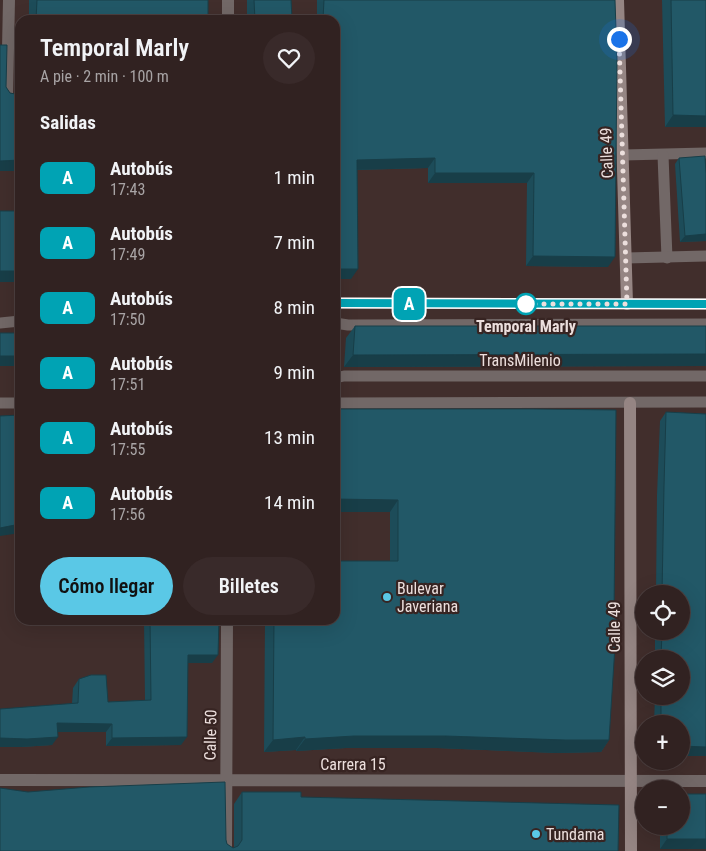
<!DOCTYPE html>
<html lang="es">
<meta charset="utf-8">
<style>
:root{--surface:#312221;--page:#392a2a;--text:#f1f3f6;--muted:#a8a4a5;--line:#4c3f3f;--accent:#5ac8e6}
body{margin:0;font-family:"Roboto Condensed",sans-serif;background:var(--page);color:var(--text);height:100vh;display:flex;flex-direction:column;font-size:19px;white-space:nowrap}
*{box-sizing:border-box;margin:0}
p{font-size:16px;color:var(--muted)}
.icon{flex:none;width:28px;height:28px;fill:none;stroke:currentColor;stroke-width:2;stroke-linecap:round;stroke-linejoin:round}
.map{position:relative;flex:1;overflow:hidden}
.panel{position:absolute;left:15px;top:15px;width:325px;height:610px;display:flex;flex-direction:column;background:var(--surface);border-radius:15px;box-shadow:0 5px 20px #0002,0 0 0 1px var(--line)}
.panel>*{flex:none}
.badge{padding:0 10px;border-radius:8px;font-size:18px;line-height:32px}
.fabs{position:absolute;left:635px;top:585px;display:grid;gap:10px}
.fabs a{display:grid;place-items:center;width:55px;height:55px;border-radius:50%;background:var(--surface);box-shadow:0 5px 20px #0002,0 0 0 1px var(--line);font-size:25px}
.you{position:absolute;width:25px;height:25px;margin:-12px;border:4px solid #fff;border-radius:50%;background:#1a73e8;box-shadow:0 0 0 8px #1a73e833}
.map>.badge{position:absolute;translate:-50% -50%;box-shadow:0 0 0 2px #fff}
h2{padding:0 25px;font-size:19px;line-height:45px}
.round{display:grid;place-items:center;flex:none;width:52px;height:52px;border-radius:26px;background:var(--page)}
.summary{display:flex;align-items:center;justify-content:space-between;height:85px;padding:0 25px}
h1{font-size:24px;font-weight:600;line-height:38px}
.action{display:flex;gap:10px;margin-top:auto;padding:10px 25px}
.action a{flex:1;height:58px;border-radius:30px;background:var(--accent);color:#111;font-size:20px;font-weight:600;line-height:58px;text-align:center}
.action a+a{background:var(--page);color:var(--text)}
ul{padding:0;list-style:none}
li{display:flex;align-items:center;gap:15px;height:65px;padding:0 25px}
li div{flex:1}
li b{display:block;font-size:19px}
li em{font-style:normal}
li .badge{min-width:55px;font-weight:700;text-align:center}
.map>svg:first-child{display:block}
</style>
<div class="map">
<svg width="706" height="851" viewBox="0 0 706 851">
<rect width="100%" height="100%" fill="#412e2c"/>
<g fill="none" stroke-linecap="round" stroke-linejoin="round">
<g stroke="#726867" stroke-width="11">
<polyline points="623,155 706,153"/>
<polyline points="663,155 667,258"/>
<polyline points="626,258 706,256"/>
<polyline points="335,303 706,304"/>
<polyline points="0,323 20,321"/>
<polyline points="335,323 348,325 706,324"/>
<polyline points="335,378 344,376 706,376"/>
<polyline points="0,403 20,403"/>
<polyline points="335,403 706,402"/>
</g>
<g stroke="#726867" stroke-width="12">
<polyline points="228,20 228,0"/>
<polyline points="7,97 9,0"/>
<polyline points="0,780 706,781"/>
<polyline points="226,851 227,620"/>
</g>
<g stroke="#958583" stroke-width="12">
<polyline points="618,0 627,304"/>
<polyline points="630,403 631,851"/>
</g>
</g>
<g fill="#1d4c59">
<rect x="29" y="0" width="179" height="20"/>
<polygon points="247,0 291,0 292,19 317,19 317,0 615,0 608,267 526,266 527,183 428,183 428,168 357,170 351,279 335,20 247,20"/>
<polygon points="662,0 706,0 706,127 665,127"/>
<polygon points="0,45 6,87 10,93 15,94 16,56 20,50 20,171 0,171"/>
<polygon points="679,158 706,173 706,241 680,242 675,164"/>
<polygon points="355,326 706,326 706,366 344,367 346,338"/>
<polygon points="335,409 609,740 601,752 556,753 437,748 346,748 296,751 296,750 264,752 265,620 335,620 390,561 390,512"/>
<polygon points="666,412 706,414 706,756 681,756 681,724 654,724 655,696 681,696 681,659 655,659 655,631 681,631 681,594 656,594 657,495 660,421"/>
<polygon points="144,620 219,620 212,663 188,663 181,745 106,746 106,732 57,732 52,745 21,747 72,704 73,688 79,679 108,702 145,700"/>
<polygon points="242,792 301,797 618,851 0,851 226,840 227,844 233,848 234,848 234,804"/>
<polygon points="706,794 706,849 660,849 660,826 681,826"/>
</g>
<g fill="#183e48">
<polygon points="673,115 706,116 706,127 665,127"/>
<polygon points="435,158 428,168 350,170 357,160"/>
<polygon points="20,160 20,171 0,171 0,161"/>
<polygon points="435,173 534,173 527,183 428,183"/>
<polygon points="706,234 706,241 680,242 685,236"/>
<polygon points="533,256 615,257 608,267 526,266"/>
<polygon points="335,269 358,269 351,279 335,279"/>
<polygon points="0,271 20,271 20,279 18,282 0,282"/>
<polygon points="706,354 706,366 344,367 353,355"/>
<rect x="0" y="356" width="20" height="10"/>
<polygon points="335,499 398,500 390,512 335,512"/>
<polygon points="20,524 20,533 0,536 0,528"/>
<polygon points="188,655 218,655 212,663 182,663"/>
<polygon points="57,723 112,724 106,732 51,732"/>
<polygon points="354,736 445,736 609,740 601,752 556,753 437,748 346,748 296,751 305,739"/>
<polygon points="58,737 52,745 21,747 0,747 0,738"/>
<polygon points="187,737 181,745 106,746 112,738"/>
<polygon points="305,737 296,750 264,752 273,740"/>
<polygon points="681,746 706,747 706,756 681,756"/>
<polygon points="667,839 706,839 706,849 660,849"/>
</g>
<g fill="#225867" stroke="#183e48">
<polygon points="37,0 208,0 208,20 36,20"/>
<polygon points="254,0 291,0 292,19 323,19 324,0 615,0 617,60 615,257 533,256 534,173 435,173 435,158 357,160 358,269 335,269 335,20 255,20"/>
<polygon points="671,0 706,0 706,116 673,115"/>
<polygon points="0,45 7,45 6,87 10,93 15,94 20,91 20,160 0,161"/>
<polygon points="705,156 706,173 706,234 685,236 679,158"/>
<rect x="0" y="211" width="20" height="60"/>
<polygon points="355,326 706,326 706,354 353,355"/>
<rect x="0" y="333" width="20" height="23"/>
<polygon points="335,409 534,409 616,410 614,614 617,614 609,740 565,740 445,736 354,736 305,739 305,737 273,740 274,620 335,620 335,561 398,561 398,500 335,499"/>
<polygon points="666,412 706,414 706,747 681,746 681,724 661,724 661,696 681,696 681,659 661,659 662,631 681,631 681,594 662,594 664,486"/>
<polygon points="20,415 20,524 0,528 0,416"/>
<polygon points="150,620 219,620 218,655 188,655 187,737 112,738 112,724 57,723 58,737 27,739 0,738 0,709 78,703 79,679 91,675 106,675 108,702 151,700"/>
<polygon points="225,782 226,840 227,844 233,848 238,846 242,840 242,792 301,792 301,797 619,805 618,851 0,851 0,788 28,792 89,787"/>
<polygon points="681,794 706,794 706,839 667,839 667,826 681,826"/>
</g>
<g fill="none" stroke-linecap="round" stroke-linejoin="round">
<defs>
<polyline id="line" points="335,303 706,304"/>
</defs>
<use href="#line" stroke="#fff" stroke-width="11"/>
<use href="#line" stroke="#00a3b4" stroke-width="8"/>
<polyline stroke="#ecdfdd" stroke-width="5" stroke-dasharray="0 9" points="526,304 627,304 619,39"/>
</g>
<circle fill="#fff" stroke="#00a3b4" stroke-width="2.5" cx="526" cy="304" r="10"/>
<g fill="#5ac8e6" stroke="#372422" stroke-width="2">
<circle cx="387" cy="597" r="5"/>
<circle cx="536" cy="834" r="5"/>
</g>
<g text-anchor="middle" stroke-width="4.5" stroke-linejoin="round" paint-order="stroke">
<g font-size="16" fill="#ecdfdd" stroke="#372422">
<text transform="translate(606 153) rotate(-92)" y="6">Calle 49</text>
<text x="520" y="366">TransMilenio</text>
<text transform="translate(614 627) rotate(-90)" y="6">Calle 49</text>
<text transform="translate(210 735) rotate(-89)" y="6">Calle 50</text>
<text x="353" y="770">Carrera 15</text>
</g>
<g font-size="16" font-weight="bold" fill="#ecdfdd" stroke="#372422">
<text x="526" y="332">Temporal Marly</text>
</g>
<g font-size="16" fill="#ecdfdd" stroke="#372422" text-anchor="start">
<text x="397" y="594">Bulevar<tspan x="397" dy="18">Javeriana</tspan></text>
<text x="546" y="840">Tundama</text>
</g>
</g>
</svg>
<div class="fabs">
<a><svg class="icon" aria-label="locate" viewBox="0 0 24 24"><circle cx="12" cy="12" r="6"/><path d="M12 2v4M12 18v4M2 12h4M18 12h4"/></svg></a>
<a><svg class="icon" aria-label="layers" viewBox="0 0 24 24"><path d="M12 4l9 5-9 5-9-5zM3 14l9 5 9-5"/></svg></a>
<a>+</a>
<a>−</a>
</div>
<div class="you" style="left:619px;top:39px"></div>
<b class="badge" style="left:409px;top:304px;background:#00a3b4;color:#fff">A</b>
<section class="panel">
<div class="summary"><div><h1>Temporal Marly</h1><p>A pie · 2 min · 100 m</p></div><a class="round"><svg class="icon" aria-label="heart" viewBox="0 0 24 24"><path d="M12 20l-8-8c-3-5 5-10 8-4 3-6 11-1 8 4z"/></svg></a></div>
<h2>Salidas</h2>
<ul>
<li><span class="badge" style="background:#00a3b4;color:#fff">A</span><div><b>Autobús</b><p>17:43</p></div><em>1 min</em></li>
<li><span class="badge" style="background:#00a3b4;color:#fff">A</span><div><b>Autobús</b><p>17:49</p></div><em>7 min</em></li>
<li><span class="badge" style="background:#00a3b4;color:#fff">A</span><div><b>Autobús</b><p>17:50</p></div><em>8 min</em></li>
<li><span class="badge" style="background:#00a3b4;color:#fff">A</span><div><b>Autobús</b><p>17:51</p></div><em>9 min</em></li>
<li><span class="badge" style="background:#00a3b4;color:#fff">A</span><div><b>Autobús</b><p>17:55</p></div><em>13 min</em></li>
<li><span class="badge" style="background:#00a3b4;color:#fff">A</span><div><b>Autobús</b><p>17:56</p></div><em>14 min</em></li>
</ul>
<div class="action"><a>Cómo llegar</a><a>Billetes</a></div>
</section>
</div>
